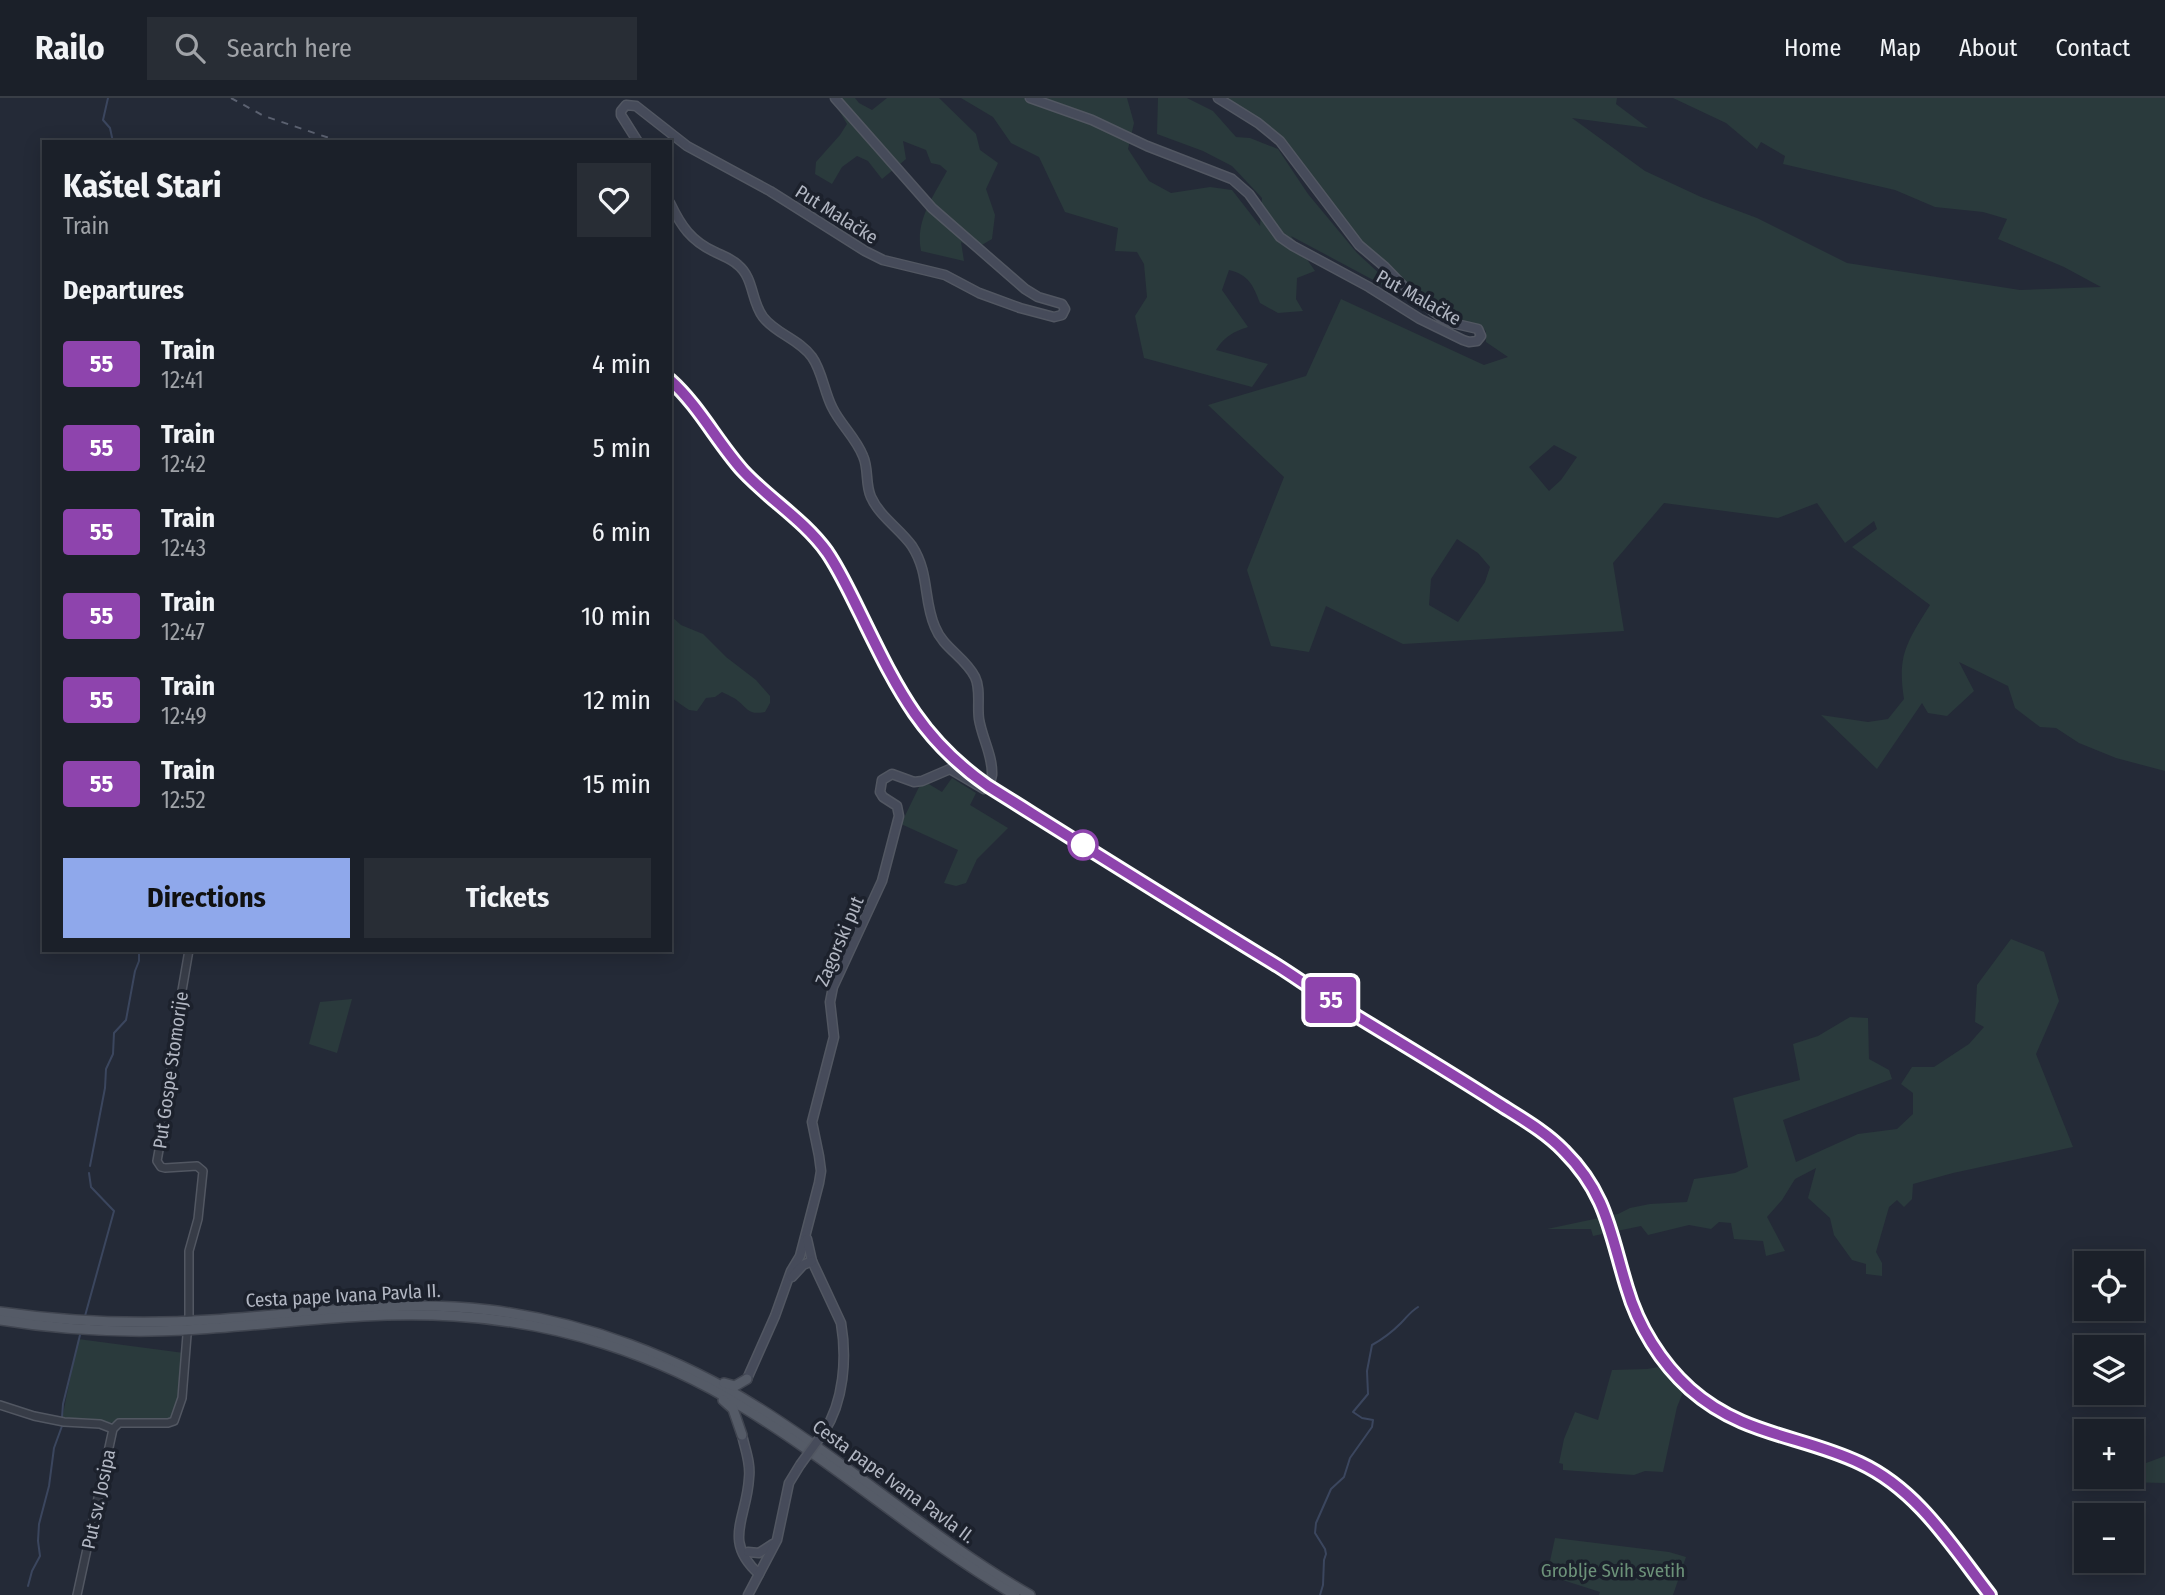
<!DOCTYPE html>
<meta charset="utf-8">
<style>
:root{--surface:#1b2029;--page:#282d35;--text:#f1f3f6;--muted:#a0a3a8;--line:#393e46;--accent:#8fa8eb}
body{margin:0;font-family:"Fira Sans Condensed",sans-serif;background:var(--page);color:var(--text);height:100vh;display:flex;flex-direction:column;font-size:26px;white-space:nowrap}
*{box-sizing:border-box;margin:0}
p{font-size:23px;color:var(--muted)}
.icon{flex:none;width:38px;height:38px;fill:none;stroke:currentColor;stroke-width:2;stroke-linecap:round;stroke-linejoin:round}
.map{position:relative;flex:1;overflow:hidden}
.drawer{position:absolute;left:42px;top:42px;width:630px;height:812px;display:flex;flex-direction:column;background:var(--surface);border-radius:0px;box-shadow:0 4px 18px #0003,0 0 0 2px var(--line)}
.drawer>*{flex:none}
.badge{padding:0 14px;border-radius:5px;font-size:24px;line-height:46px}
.fabs{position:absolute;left:2074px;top:1153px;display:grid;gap:14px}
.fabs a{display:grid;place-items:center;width:70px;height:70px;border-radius:0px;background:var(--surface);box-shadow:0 4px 18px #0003,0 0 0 2px var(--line);font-size:35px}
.map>.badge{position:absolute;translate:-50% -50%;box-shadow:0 0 0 4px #fff}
h2{padding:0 21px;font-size:26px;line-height:63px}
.round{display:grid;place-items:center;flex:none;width:74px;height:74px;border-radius:0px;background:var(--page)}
.headline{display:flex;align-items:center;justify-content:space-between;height:119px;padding:0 21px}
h1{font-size:33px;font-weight:700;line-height:52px}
.button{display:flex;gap:14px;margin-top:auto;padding:14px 21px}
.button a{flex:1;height:80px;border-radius:0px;background:var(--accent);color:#111;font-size:28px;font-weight:700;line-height:80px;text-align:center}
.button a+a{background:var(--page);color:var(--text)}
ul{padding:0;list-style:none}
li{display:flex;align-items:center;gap:21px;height:84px;padding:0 21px}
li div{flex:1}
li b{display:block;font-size:26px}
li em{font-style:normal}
li .badge{min-width:77px;font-weight:700;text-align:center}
header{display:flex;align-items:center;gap:42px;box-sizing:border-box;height:98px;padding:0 35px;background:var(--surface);border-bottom:2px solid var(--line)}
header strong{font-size:33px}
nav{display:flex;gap:38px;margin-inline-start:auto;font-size:24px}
.search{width:490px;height:63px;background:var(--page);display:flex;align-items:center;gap:18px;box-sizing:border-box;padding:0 24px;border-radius:0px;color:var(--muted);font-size:26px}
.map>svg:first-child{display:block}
</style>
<header>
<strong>Railo</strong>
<div class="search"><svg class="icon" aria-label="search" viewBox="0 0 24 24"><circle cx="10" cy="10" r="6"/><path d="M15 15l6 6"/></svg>Search here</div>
<nav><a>Home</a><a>Map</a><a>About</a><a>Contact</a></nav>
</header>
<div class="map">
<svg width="2165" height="1497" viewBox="0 0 2165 1497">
<rect width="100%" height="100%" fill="#242a37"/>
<g fill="#2a3a3c" fill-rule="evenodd">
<path d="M 832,0 L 855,0 L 859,5 L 872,12 L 887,0 L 939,0 L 976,36 L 980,52 L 998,65 L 986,91 L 995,117 L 992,141 L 975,151 L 961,144 L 964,163 L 921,153 C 915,123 933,99 947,73 L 940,67 L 931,65 L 926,52 L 903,43 L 906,61 L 882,81 L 868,63 L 857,58 L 842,69 L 832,86 L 815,76 L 816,64 L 840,37 L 847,26 Z"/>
<path d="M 961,0 L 1127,0 L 1134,25 L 1128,51 L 1149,83 L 1171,95 L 1210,89 L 1232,92 L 1260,128 L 1262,100 L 1232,68 L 1203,53 L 1157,36 L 1158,0 L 1187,0 L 1213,13 L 1236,39 L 1250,40 L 1278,51 L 1308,96 L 1357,155 L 1405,199 L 1291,138 L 1315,173 L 1297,180 L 1296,201 L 1303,213 L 1278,215 L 1260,205 C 1253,187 1249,177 1229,172 L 1222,192 L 1248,229 C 1233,234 1225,238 1216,252 L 1268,266 L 1252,289 L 1144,260 L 1135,218 L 1147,199 L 1144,166 L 1137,154 L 1115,153 L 1118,130 L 1065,114 L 1039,59 L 1011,45 L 993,19 Z"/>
<path d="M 1228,0 L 1617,0 L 1616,6 L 1648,30 L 1572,20 L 1645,73 L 1701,99 L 1757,120 L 1847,165 L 2020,192 L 2101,189 L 2064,169 L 1998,141 L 2007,121 L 1983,114 L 1935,109 L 1895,92 L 1783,66 L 1785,58 L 1761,44 L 1757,51 L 1726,25 L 1673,0 L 2165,0 L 2165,673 L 2116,660 L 2079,645 L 2056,630 L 2040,629 L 2015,610 L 2008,588 L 1959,564 L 1974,593 L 1947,618 L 1928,615 L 1922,605 L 1877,671 L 1821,617 L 1868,624 L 1888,621 L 1904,601 C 1897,557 1907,544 1930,507 L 1852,449 L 1877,431 L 1874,423 L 1845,445 L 1817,405 L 1778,420 L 1664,405 L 1613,465 L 1624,533 L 1403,546 L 1326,508 L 1309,554 L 1271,548 L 1247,472 L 1284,379 L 1208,307 L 1306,278 L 1341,201 L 1484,267 L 1508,259 L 1486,244 L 1486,233 L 1478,226 L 1455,222 L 1439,214 L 1400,180 L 1358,140 L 1298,58 L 1280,37 ZM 1554,347 L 1577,359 L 1561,382 L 1549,393 L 1529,369 ZM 1457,441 L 1478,455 L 1490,469 L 1485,484 L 1458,524 L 1429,507 L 1431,481 Z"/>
<path d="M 670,517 L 681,527 L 703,536 L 726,559 L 756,582 L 770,598 L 770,605 L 765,614 C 749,617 749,612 738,603 C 734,599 727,597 722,594 L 715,599 L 706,600 L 697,613 L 689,612 L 670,599 Z"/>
<polygon points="952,680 976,695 970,707 1008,730 977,761 966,785 956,788 944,785 958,752 901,726 919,689 927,685 942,694"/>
<polygon points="2011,841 2044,854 2059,903 2036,956 2073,1049 1953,1075 1913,1086 1912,1101 1904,1109 1897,1102 1889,1109 1876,1154 1882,1165 1882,1178 1866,1176 1866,1166 1852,1162 1834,1137 1830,1120 1808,1100 1816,1070 1795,1081 1782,1102 1767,1119 1785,1153 1766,1158 1763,1143 1734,1141 1731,1125 1719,1124 1711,1131 1689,1127 1648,1137 1641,1128 1593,1138 1591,1131 1547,1131 1618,1116 1630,1110 1650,1106 1687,1104 1694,1081 1735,1075 1748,1069 1733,1000 1800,982 1793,946 1818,938 1850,919 1868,920 1869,961 1889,972 1892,981 1783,1022 1796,1064 1858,1036 1897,1031 1913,1016 1913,995 1901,986 1912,969 1934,969 1969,946 1984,929 1975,924 1977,887"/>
<polygon points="352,901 337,955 309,946 320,904"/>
<path d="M 78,1241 L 184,1255 L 178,1308 L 173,1320 C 150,1330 90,1323 62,1321 Z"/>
<polygon points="1659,1269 1674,1286 1684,1292 1677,1309 1663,1374 1645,1373 1634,1377 1563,1372 1563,1366 1559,1365 1564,1341 1575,1314 1598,1322 1612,1272 1647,1271"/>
<polygon points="2165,1358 2165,1385 2118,1384 2124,1379 2132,1379 2132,1373 2138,1368"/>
<polygon points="1555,1440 1669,1454 1686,1459 1673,1497 1599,1497 1600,1494 1547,1477"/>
</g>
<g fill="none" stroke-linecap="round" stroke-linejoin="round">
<g stroke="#3b465e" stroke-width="2">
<polyline points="108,0 103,22 110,30 113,44"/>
<polyline points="90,1068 105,990 106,971 113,956 114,935 126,922 135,873 139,863 139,852"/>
<polyline points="85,1218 114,1113 91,1089 89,1075"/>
<polyline points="62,1319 63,1306 80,1237"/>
<polyline points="28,1488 32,1473 40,1458 38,1443 39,1426 49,1388 54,1350 62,1328"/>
<path d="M 1320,1497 L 1323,1487 L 1324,1462 L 1326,1456 L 1325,1451 L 1315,1435 L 1316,1425 L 1331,1391 L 1344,1379 L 1350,1360 L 1372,1329 L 1373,1322 L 1362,1320 L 1353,1314 L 1368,1296 L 1367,1273 L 1372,1247 C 1383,1241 1392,1234 1401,1225 C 1407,1219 1410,1214 1418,1209"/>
</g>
<defs>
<g id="tertiary">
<polyline points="189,1218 189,1153 198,1121 203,1073 197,1068 165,1070 161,1069 157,1063 168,1002 175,933 189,852"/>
<polyline points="0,1307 34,1318 64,1324 100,1326 113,1331"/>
<polyline points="77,1497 113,1331 119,1325 168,1325 174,1323 182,1300 187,1237"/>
</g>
<g id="secondary">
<polyline points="1030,0 1092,22 1147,48 1232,81 1249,96 1280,139 1293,148 1369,189 1420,221 1463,242 1469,244 1477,243 1481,238 1478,231 1452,225 1442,220 1415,200 1385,169 1359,147 1280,43 1258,25 1218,0"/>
<polyline points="638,44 621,17 621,13 626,7 636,8 687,48 770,93 865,153 883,162 945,177 979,195 1020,210 1054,219 1062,217 1065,211 1062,206 1038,199 1025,191 932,110 835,0"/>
<path d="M 670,105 C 681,128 691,143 715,154 C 723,158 732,161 738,167 C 754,180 751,203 763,219 C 776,236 799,241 812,259 C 822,273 824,293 832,309 C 840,326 856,340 863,358 C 869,371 865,386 871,399 C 880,419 900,431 912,448 C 930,476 923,502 935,529 C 943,550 965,559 975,579 C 981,591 977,607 979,621 C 982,640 993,658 992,677 C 991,684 989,687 984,691 L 950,671 L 922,683 L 914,684 L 892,676 L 882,682 L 880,694 L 883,699 L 897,708 L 899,718 L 882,783 L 833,889 L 830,904 L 834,939 L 812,1024 L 819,1058 L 821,1073 L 819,1085 L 800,1158 L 791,1173 L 775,1218 L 747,1281"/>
<path d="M 807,1141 L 812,1163 L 841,1225 C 847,1260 844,1303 824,1334"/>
<polyline points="792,1179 803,1167 812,1163"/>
<path d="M 742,1337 C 745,1351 751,1365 749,1380 C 747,1420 722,1443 759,1476"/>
<polyline points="748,1454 759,1455 773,1446"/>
<polyline points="748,1497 777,1442 789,1385 800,1367"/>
</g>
<g id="primary">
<path d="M 0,1214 C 70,1224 140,1227 211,1222 C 304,1216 396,1201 489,1212 C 585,1224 678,1259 759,1310 C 852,1368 934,1442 1030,1497"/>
<path d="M 0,1222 C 61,1232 124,1235 186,1232 C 276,1227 364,1212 454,1218 C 557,1224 657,1256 744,1310 C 838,1367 920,1441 1015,1497"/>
<polyline points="724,1285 735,1288 747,1281"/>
<polyline points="723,1302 733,1311 742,1337"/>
</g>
</defs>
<use href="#tertiary" stroke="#525762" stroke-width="10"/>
<use href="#secondary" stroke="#525762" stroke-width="11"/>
<use href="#primary" stroke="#404550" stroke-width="12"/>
<use href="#tertiary" stroke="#373c47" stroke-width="7"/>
<use href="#secondary" stroke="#464b5a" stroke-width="8"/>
<use href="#primary" stroke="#555b67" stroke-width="9"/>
<g stroke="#5b6170" stroke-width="2" stroke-dasharray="7 7" stroke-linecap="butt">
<polyline points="231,0 264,18 341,44"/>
<path d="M 670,282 C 699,309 717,344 743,373 C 770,402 804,422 827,454 C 842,475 851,498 862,520 C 898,591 920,641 988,688 C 1084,748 1180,809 1277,868 C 1302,883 1326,900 1351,915 C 1400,945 1450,974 1499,1006 C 1521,1020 1546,1034 1564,1053 C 1607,1096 1610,1135 1627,1190 C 1639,1230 1663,1269 1695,1295 C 1748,1338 1803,1338 1860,1365 C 1918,1392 1952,1448 1990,1497"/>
</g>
<defs>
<polyline id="secondary-bridge" points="800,1367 824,1334"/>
</defs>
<use href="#secondary-bridge" stroke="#525762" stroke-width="11" stroke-linecap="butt"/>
<use href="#secondary-bridge" stroke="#464b5a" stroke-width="8"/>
</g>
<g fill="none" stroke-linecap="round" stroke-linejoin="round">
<defs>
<path id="line" d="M 670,282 C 699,308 717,344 743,373 C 770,402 804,422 827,454 C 840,473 850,495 860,515 C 896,588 919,640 988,688 C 1084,748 1181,809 1278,868 C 1300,882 1322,898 1345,911 C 1397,943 1448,973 1499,1006 C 1521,1020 1546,1034 1564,1053 C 1607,1096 1610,1135 1627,1190 C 1638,1228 1661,1265 1690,1291 C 1743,1338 1801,1337 1860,1365 C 1918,1392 1952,1448 1990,1497"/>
</defs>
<use href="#line" stroke="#fff" stroke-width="16"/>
<use href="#line" stroke="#8e44ad" stroke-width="10"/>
</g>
<circle fill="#fff" stroke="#8e44ad" stroke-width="3.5" cx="1083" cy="747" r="14"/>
<g text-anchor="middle" stroke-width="7" stroke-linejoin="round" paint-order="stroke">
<g font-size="19" fill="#b2b7c3" stroke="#1c212c">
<text transform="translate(837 116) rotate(32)" y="7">Put Malačke</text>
<text transform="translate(1419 199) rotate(29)" y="7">Put Malačke</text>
<text transform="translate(839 843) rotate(-67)" y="7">Zagorski put</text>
<text transform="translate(170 972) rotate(-82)" y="7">Put Gospe Stomorije</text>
<text transform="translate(343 1197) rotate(-3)" y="7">Cesta pape Ivana Pavla II.</text>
<text transform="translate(894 1383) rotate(36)" y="7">Cesta pape Ivana Pavla II.</text>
<text transform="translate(98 1401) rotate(-78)" y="7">Put sv. Josipa</text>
</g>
<g font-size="19" fill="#6c9279" stroke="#1c212c">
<text x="1613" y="1479">Groblje Svih svetih</text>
</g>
</g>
</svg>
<div class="fabs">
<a><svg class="icon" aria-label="locate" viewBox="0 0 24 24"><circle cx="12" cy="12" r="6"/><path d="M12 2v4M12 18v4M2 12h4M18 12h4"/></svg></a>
<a><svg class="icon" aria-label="layers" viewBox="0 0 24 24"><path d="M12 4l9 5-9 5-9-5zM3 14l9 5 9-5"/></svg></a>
<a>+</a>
<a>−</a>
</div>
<b class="badge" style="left:1331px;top:902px;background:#8e44ad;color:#fff">55</b>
<section class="drawer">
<div class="headline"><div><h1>Kaštel Stari</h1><p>Train</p></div><a class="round"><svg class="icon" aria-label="heart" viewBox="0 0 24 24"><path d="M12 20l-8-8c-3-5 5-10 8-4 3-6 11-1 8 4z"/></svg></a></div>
<h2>Departures</h2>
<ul>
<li><span class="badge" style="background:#8e44ad;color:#fff">55</span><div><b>Train</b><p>12:41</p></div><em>4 min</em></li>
<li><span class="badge" style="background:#8e44ad;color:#fff">55</span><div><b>Train</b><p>12:42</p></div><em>5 min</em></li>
<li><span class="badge" style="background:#8e44ad;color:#fff">55</span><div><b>Train</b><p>12:43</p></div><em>6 min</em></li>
<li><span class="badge" style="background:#8e44ad;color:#fff">55</span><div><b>Train</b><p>12:47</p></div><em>10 min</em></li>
<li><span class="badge" style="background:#8e44ad;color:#fff">55</span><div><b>Train</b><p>12:49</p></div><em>12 min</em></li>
<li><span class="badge" style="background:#8e44ad;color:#fff">55</span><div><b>Train</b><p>12:52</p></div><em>15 min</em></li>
</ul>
<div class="button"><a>Directions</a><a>Tickets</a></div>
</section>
</div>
